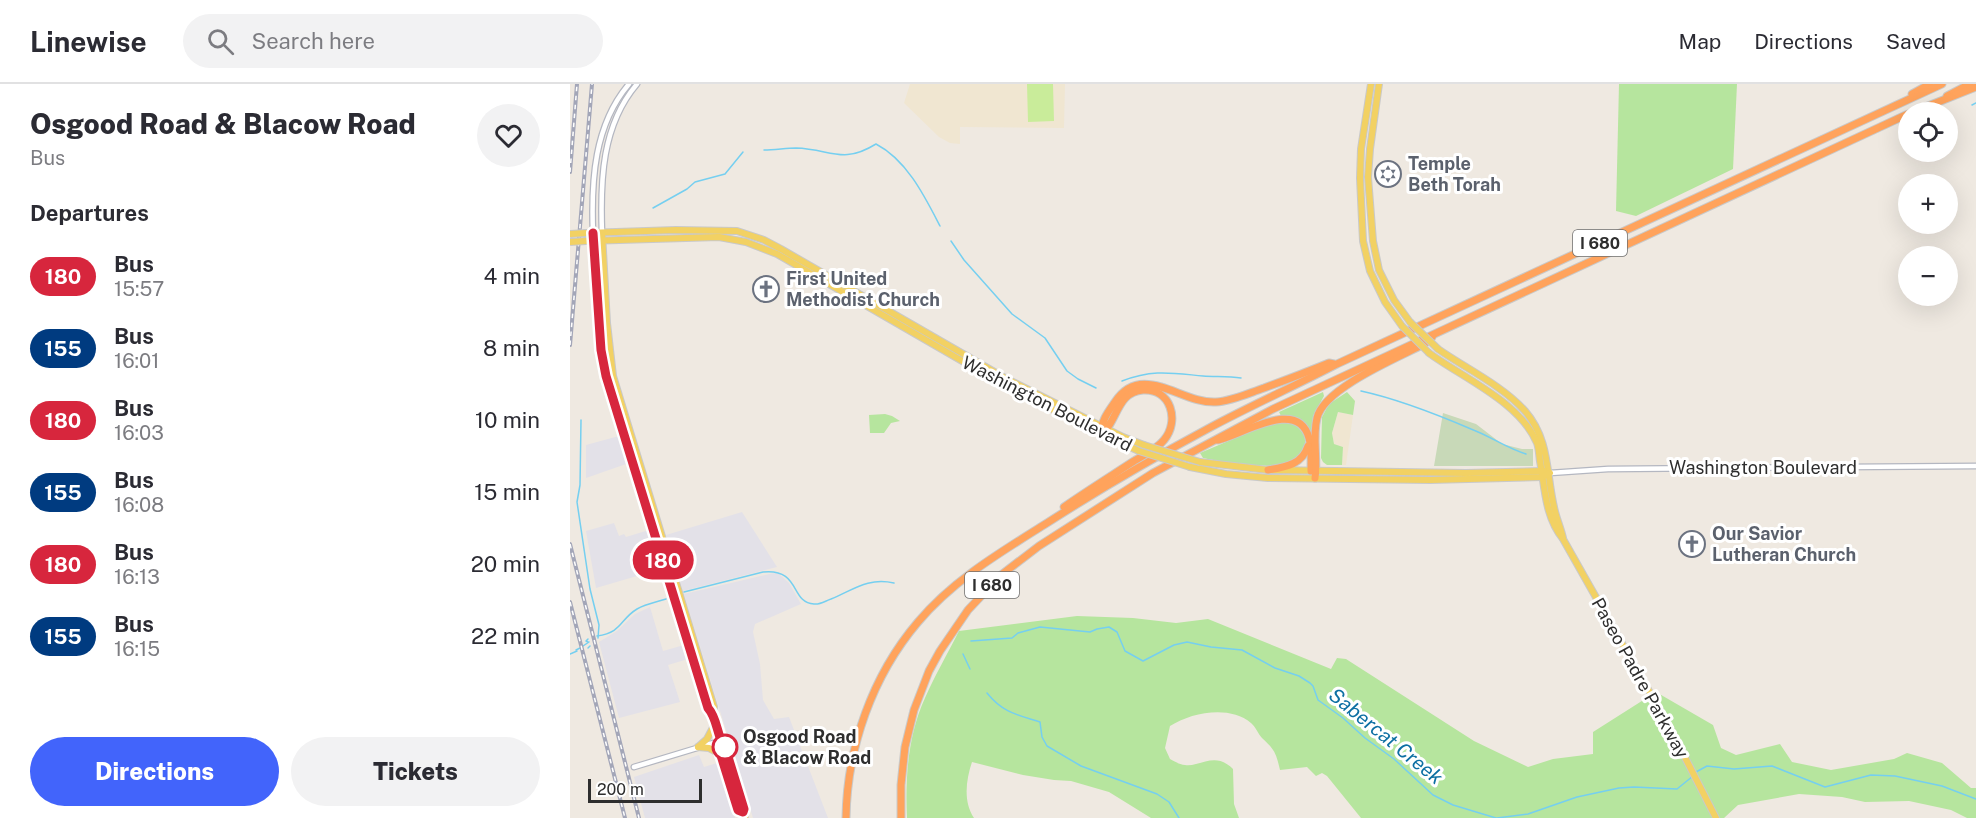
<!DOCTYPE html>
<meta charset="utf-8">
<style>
:root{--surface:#fff;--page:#f2f2f3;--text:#2b2b33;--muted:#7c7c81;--line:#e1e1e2;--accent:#4264fb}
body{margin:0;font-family:"Public Sans",sans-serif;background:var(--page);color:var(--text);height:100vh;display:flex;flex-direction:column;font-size:22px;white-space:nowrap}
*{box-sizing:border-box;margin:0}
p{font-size:20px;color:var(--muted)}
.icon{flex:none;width:33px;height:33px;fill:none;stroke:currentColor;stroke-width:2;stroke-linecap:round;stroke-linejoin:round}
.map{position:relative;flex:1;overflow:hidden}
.details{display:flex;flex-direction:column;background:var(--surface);width:570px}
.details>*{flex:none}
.badge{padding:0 12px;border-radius:20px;font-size:21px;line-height:39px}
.buttons{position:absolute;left:1328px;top:18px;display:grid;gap:12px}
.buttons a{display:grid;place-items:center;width:60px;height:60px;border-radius:50%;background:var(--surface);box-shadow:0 6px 24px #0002;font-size:30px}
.scale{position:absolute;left:18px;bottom:15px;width:114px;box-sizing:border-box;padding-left:6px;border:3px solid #2e2e2e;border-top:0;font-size:16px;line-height:21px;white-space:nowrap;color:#2e2e2e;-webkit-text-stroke:4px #fff;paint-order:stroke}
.map>.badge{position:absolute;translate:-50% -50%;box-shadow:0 0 0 3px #fff}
h2{padding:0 30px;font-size:22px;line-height:54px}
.round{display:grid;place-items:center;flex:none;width:63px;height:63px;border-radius:32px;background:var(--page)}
.overview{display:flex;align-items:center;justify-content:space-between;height:102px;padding:0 30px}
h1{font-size:28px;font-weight:800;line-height:45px}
.primary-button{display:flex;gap:12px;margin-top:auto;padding:12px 30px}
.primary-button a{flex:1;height:69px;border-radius:36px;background:var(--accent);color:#fff;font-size:24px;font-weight:800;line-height:69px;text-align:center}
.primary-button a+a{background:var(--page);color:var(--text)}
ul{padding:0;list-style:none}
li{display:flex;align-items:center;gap:18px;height:72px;padding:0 30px}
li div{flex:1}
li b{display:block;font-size:22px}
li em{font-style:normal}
li .badge{min-width:66px;font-weight:700;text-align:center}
header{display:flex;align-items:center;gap:36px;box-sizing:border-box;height:84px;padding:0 30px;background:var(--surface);border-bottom:2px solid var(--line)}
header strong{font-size:28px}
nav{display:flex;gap:33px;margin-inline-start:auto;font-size:21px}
.search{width:420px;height:54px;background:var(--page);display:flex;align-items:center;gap:15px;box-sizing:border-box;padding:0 21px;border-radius:33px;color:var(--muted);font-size:22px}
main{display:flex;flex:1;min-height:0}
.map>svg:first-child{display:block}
</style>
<header>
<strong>Linewise</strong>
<div class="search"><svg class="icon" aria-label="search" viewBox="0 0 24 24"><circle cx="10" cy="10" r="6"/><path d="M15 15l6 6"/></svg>Search here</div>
<nav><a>Map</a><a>Directions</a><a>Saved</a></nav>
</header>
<main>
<section class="details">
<div class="overview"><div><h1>Osgood Road &amp; Blacow Road</h1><p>Bus</p></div><a class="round"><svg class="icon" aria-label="heart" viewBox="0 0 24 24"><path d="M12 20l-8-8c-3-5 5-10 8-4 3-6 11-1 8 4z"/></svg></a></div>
<h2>Departures</h2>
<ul>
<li><span class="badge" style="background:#d7263d;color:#fff">180</span><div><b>Bus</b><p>15:57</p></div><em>4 min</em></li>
<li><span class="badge" style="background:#003b80;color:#fff">155</span><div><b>Bus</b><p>16:01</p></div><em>8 min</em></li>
<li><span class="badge" style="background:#d7263d;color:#fff">180</span><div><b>Bus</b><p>16:03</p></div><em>10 min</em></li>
<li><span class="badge" style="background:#003b80;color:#fff">155</span><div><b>Bus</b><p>16:08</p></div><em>15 min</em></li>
<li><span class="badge" style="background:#d7263d;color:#fff">180</span><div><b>Bus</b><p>16:13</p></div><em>20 min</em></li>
<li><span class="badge" style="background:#003b80;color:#fff">155</span><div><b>Bus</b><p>16:15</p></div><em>22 min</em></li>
</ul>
<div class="primary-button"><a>Directions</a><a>Tickets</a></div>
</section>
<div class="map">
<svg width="1406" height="734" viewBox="0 0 1406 734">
<rect width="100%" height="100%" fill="#efe9e1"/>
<g fill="#e3e1e8">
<polygon points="49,352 59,379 16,394 16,361"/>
<polygon points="172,428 207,483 113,507 96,451"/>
<polygon points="44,439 49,452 54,450 56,453 79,446 91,485 26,504 16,447"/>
<polygon points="204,489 209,490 219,499 231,520 185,540 183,548 190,580 193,616 204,635 219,633 258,734 183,734 114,510"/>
<polygon points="80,523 93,567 114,561 118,575 98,581 110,618 49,634 29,558 47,547 65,530"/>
<polygon points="129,671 134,683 147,679 165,734 75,734 64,693"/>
</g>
<g fill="#f0e6d1">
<polygon points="340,0 495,0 494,44 390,43 390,60 380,59 369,53 334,19"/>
<polygon points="768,328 783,331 776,381 772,381 773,363 764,360 762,349"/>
</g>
<g fill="#b6e59e">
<polygon points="1049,0 1167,0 1163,85 1066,132 1046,127"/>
<polygon points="753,308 754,312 743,332 742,349 722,333 711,332 709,328"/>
<polygon points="777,308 785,317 783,331 768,328 762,349 764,360 773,363 772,381 757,381 753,378 751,374 752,333 759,320"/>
<polygon points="315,330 322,332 330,337 321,339 314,349 300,349 299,331"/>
<path d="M 720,337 C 728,343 736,349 735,359 C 734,369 726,377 718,380 C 702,385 650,378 633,374 L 630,369 L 696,341 Z"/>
<path d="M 507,532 L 563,534 L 606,539 L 638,535 L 761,585 L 767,574 L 776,575 L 904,657 L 958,683 L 983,675 L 1023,670 L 1023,648 L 1086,608 L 1143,641 L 1151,664 L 1166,671 L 1210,660 L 1222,678 L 1261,686 L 1324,675 L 1337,669 L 1372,679 L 1401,704 L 1406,704 L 1406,734 L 1397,734 L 1381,726 L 1339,717 L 1295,718 L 1272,713 L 1229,710 L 1168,721 L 1154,734 L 791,734 L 757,692 L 752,689 L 746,692 L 737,683 L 710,686 C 706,669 705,666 692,654 C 688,650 686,643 681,639 C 660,621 622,628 600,642 L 595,664 L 600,675 C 604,677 610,681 615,681 C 631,683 645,667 663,685 L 664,720 L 669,734 L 581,734 L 539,708 L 501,697 L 484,696 L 453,691 L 402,678 C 396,696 393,718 404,734 L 337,734 C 335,694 338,651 355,614 C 365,591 378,569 389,547 Z"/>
</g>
<polygon fill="#c8d9b8" points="873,329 906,340 932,360 952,365 963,365 963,382 864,382"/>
<polygon fill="#c9ec9a" points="457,0 483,0 484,37 458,38"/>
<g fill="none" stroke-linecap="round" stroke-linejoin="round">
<g stroke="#75cff0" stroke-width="1.5">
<polyline points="1402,21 1406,19"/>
<path d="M 194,66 C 205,66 216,64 226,64 C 261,65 272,81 306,60 C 337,76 355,113 370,142"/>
<polyline points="83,124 117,105 125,98 155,90 173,68"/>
<polyline points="381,157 394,176 442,230 475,254 497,287 508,295 526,304"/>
<path d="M 552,297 C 583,285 601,289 633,292 C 645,293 658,292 671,294"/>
<path d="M 791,307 C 828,315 866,330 901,345 C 920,352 936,364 956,370"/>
<polyline points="11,336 10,401 7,418 20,505 29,541 28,554"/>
<path d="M 114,508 L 193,488 C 231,484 220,519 244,520 C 250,521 255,517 261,515 C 283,506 298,493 324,499"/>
<path d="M 27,552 C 53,548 49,536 67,525 C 76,520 87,518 96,515"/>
<polyline points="401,557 442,554 448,549 470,543 520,548 527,545 539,543 547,548 555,567 573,577 604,561 617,558 641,563 672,566 705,584 729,592 740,599 743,602 748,616 773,634 795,654 824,675 863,711 883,721 926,734"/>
<polyline points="18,558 16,557 18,555"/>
<polyline points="13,562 19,558"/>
<polyline points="18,564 20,562"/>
<polyline points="6,566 10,564"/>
<polyline points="0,570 7,567"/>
<polyline points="393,570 400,585"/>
<path d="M 417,609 C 433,629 448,631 470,638 L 472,653 L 477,662 L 511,682 L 587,710 L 599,718 L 609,734"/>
<polyline points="1126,688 1137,682 1164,685 1202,682 1255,703 1301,691 1325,692 1372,702 1406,715"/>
<polyline points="927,734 958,730 1007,713 1049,704 1064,703 1107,705 1123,692"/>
</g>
<defs>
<g id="minor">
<path d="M 23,149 C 21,97 24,41 59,0"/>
<path d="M 32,149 C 30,96 32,41 67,0"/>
<polyline points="980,389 1038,385 1406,382"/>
<polyline points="64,683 150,657"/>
</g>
<g id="major">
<polyline points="801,0 791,65 790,94 793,157 800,187 815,218 832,242"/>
<polyline points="809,0 800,65 798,93 803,157 809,186 824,216 840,238"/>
<polyline points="16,149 106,146 167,147 194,156 211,165 435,294 553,353 574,361"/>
<path d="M 32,149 L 37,239 L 43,292 L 144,623 C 142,635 147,653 155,663 L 174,725 L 173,728 L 175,734"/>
<polyline points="24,155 31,266 36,292 138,624 143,629"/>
<polyline points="16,157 149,153 176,158 207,170 432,300 531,350 569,367"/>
<path d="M 868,265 C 895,284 933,302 955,327 C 980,356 976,389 984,423 C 986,434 991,444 993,454"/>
<path d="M 859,269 C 893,294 950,318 967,359 C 969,364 969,371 970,377 C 975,404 975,433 993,455 L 1101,646 L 1146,734"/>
<polyline points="630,378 698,386 896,389 974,387"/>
<polyline points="620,383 656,390 698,394 860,396 972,393 980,389"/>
<polyline points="150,657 149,665 151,672 168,725 173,728"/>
<polyline points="128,663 137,655 145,640"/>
<polyline points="128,663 139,664 150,670"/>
</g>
<g id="highway">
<polyline points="1342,10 1360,0"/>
<polyline points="1377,12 1400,0"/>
<polyline points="1343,28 1406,3"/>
<path d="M 531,350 C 531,337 538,328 545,318 C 572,277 611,320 646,318 C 662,317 679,309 694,304 C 716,296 737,288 759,279 L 764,280"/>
<path d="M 648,356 C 672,351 728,313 739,354 C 742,364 741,376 741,387"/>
<path d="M 698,386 C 715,383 732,381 738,362"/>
<path d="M 745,394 C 748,375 742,354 747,334 C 754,304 827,274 854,260 L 862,253"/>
<path d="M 494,423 C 517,407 541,392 564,377 C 574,371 587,365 594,356 C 610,337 601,304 573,306 C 546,308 548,338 531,350"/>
<path d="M 276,734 C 277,664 302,592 348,538 C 383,496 431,468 477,439 C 530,405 585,373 641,343 C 682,321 725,302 767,280 L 1372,0"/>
<polyline points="331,734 331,701 335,663 344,626 359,587 370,567 398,526 431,491 469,462 583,389 703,325 1338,30"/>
</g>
</defs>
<use href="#minor" stroke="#b4b7c1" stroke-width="7"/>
<use href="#major" stroke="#c9c9c9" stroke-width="8"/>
<use href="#highway" stroke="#c9c9c9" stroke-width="9"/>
<use href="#minor" stroke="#fff" stroke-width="4.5"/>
<use href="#major" stroke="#f2d163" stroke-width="6"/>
<use href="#highway" stroke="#ffa35c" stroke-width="7"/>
<defs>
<g id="rail">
<polyline points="0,88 7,0"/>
<polyline points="0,261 22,0"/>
<polyline points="0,460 69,734"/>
<polyline points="0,518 55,734"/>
</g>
</defs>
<use href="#rail" stroke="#a3a6b8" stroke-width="4"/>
<use href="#rail" stroke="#fff" stroke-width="1.5" stroke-dasharray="4.5" stroke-linecap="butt"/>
<defs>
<g id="major-bridge">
<polyline points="0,150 16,149"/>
<polyline points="0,158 16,157"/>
<polyline points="840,238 868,265"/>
<polyline points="832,242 859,269"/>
<polyline points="574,361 630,378"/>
<polyline points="569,367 620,383"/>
</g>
</defs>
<use href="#major-bridge" stroke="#c9c9c9" stroke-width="8" stroke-linecap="butt"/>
<use href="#major-bridge" stroke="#f2d163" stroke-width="6"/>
</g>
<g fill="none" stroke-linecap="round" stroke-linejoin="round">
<defs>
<path id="line" d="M 23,149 L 31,266 L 36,292 L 138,624 C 148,635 146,651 155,663 L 174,725 L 173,728 L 168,726 L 149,665"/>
</defs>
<use href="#line" stroke="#fff" stroke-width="14"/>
<use href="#line" stroke="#d7263d" stroke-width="9"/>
</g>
<defs>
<symbol id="synagogue-ring" viewBox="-11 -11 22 22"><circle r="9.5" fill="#fff" stroke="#6b7280" stroke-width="1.5"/><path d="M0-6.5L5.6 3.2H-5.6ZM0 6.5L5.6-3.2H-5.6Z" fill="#6b7280"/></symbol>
<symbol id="church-ring" viewBox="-11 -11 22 22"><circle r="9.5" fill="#fff" stroke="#6b7280" stroke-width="1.5"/><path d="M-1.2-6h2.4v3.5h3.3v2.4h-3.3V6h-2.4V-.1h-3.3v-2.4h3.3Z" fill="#6b7280"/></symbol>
</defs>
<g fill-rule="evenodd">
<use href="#synagogue-ring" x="803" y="75" width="30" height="30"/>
<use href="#church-ring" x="181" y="190" width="30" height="30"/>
<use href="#church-ring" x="1107" y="445" width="30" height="30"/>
</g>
<circle fill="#fff" stroke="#d7263d" stroke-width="3" cx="155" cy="663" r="12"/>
<g text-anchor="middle" stroke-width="6" stroke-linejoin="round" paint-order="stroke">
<g fill="#fff" stroke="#6d6d6d" stroke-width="1.5">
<rect x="1003" y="146" width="54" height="26" rx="4.5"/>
<rect x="395" y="488" width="54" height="26" rx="4.5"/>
</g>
<g font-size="16" font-weight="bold" fill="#2e2e2e">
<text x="1030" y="165">I 680</text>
<text x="422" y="507">I 680</text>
</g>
<g font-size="18" font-weight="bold" fill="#5b616d" stroke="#fff" text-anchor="start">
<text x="838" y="86">Temple<tspan x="838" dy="21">Beth Torah</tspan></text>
<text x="216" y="201">First United<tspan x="216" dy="21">Methodist Church</tspan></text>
<text x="1142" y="456">Our Savior<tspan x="1142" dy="21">Lutheran Church</tspan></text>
</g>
<g font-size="18" fill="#2e2e2e" stroke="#fff">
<text transform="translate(477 320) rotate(27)" y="6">Washington Boulevard</text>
<text x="1193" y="390">Washington Boulevard</text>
<text transform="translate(1070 594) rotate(61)" y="6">Paseo Padre Parkway</text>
</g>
<g font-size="18" font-weight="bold" fill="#2e2e2e" stroke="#fff" text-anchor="start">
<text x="173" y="659">Osgood Road<tspan x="173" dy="21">&amp; Blacow Road</tspan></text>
</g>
<g font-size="20" font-style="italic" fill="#0d6fa3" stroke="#fff">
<text transform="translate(816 652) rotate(39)" y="7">Sabercat Creek</text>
</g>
</g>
</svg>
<div class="buttons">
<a><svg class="icon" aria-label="locate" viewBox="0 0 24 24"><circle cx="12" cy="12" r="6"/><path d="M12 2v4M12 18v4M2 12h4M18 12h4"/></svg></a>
<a>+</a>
<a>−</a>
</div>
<div class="scale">200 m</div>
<b class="badge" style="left:93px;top:476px;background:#d7263d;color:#fff">180</b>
</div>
</main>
